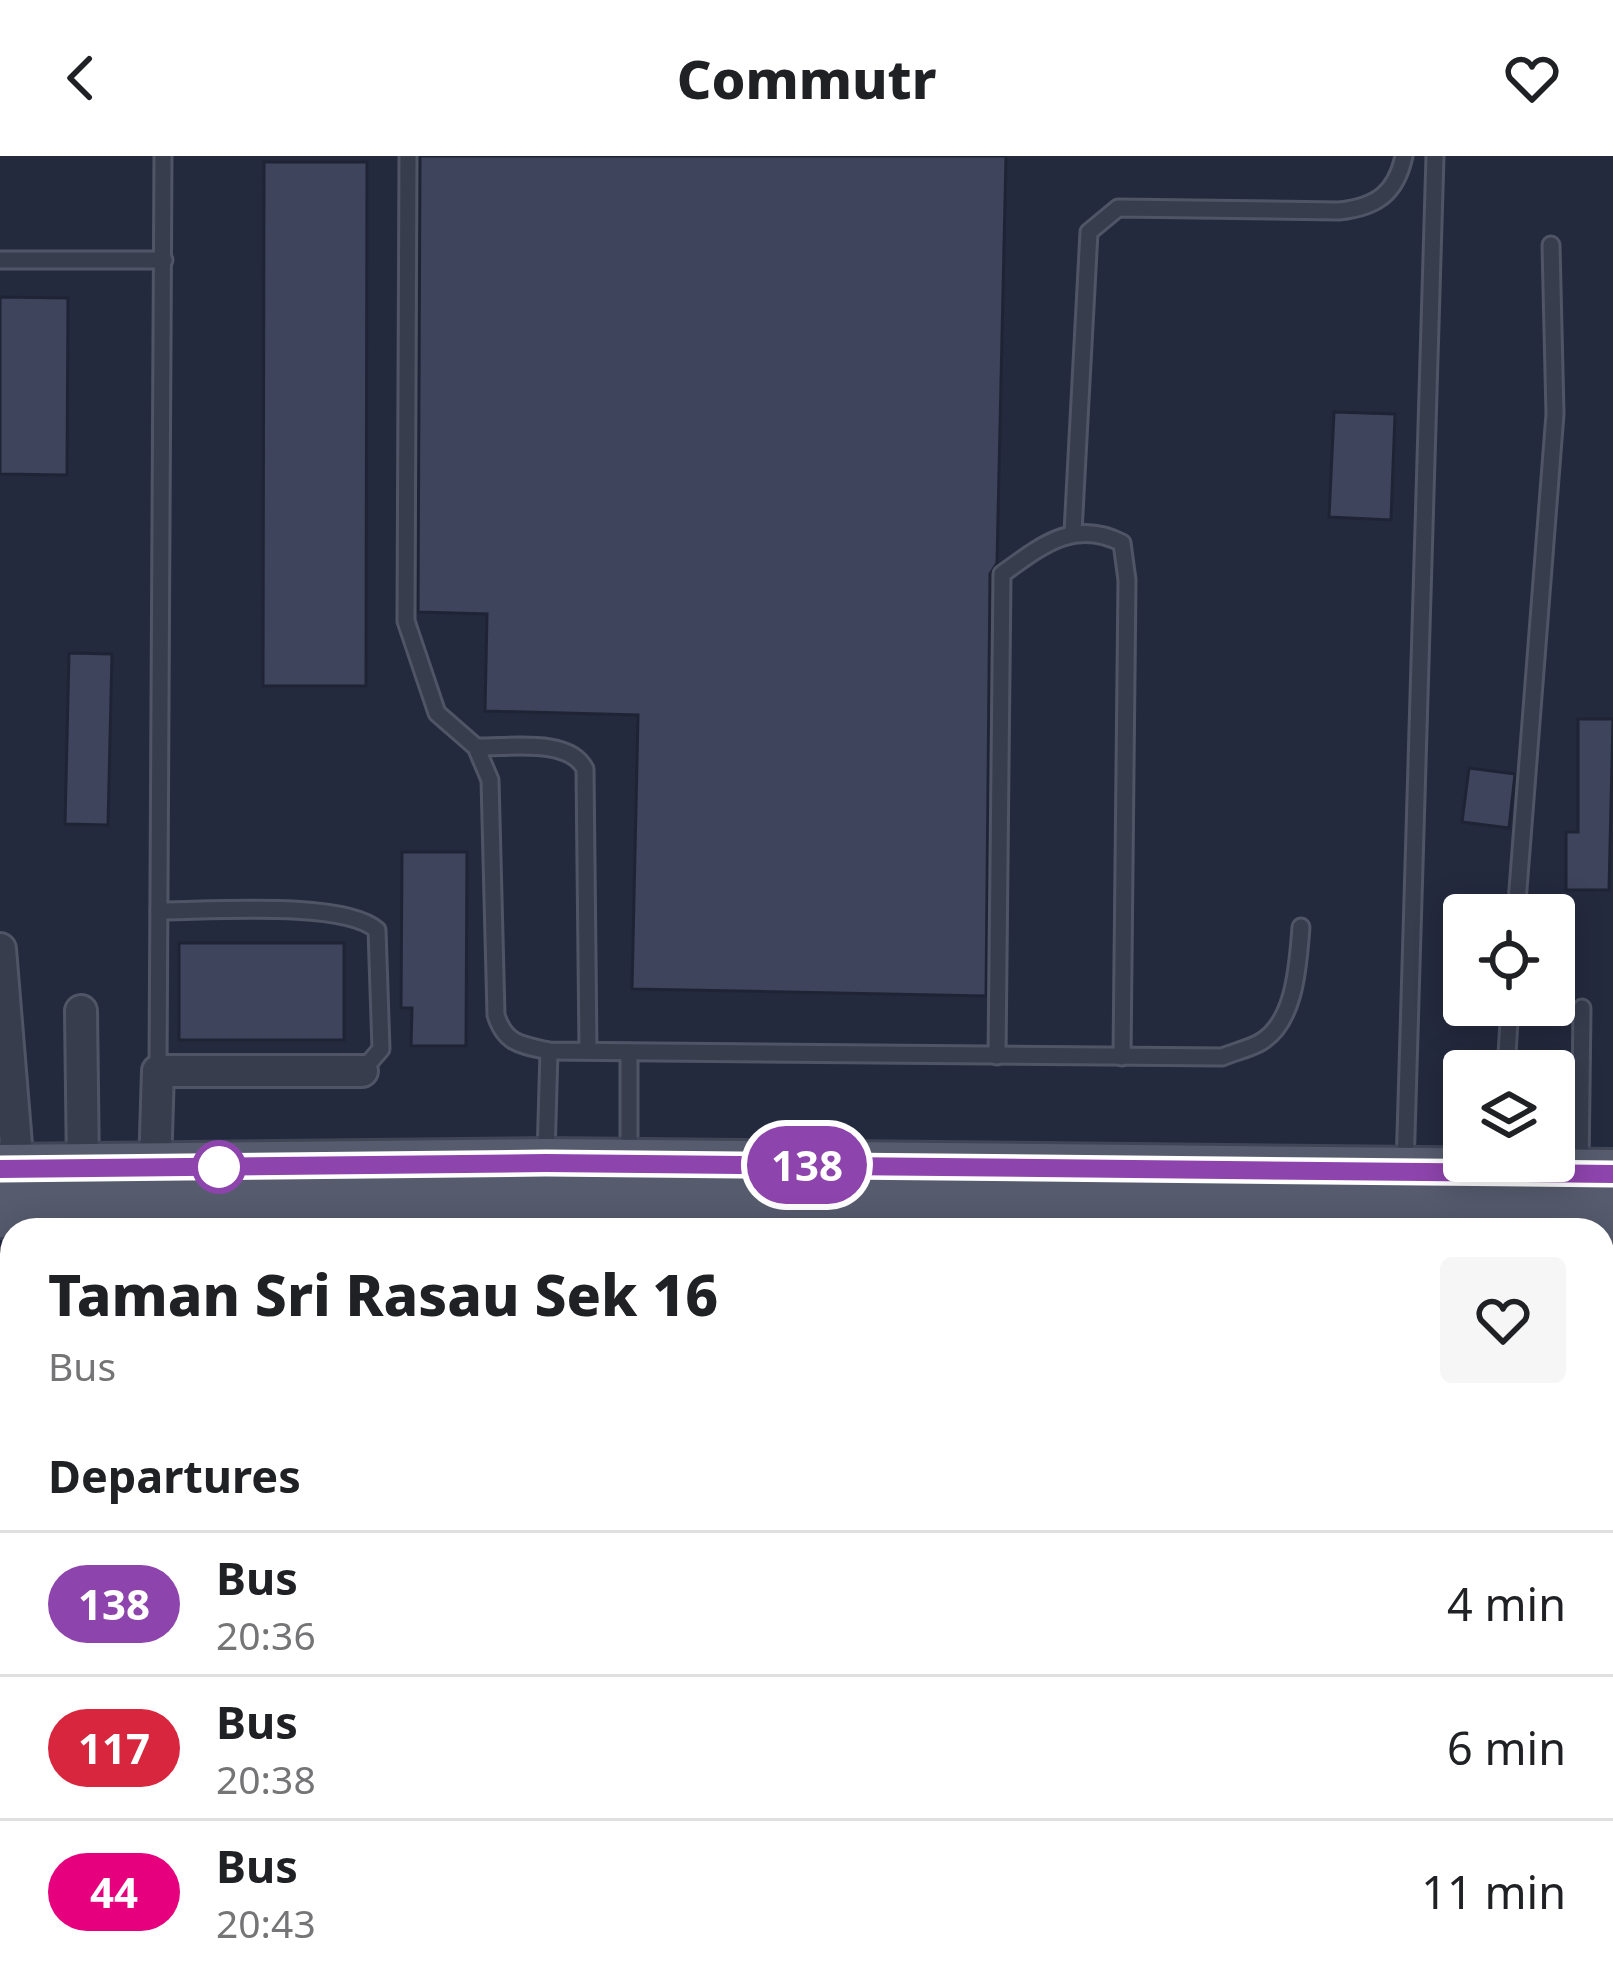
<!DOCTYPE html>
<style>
:root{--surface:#fff;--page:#f6f6f6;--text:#202124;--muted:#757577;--line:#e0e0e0}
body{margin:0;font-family:"Noto Sans",sans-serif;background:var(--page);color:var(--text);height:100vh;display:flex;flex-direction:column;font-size:45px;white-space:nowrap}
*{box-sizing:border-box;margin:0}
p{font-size:39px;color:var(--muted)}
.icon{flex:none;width:66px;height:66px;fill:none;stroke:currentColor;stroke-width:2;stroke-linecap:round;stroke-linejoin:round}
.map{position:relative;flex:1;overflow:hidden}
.sheet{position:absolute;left:0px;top:1062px;width:1614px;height:771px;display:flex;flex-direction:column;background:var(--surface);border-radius:36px 36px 0 0;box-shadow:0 6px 30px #0003}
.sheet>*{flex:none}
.badge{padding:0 24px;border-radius:39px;font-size:42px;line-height:78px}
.tools{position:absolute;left:1443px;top:738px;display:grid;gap:24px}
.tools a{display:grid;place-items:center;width:132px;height:132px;border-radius:12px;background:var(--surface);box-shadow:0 6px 30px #0003;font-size:60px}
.map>.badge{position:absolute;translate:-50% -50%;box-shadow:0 0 0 6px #fff}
h2{padding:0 48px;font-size:45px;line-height:108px}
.round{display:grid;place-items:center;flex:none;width:126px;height:126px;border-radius:12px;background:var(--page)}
.summary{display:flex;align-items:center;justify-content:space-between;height:204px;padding:0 48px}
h1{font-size:57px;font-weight:800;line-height:90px}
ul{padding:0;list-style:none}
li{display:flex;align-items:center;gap:36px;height:144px;padding:0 48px;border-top:3px solid var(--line)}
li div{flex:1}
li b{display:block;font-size:45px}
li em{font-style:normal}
li .badge{min-width:132px;font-weight:700;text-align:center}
header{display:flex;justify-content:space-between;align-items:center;height:156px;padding:0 48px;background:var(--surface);font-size:54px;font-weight:800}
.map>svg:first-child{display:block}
</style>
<header><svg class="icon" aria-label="back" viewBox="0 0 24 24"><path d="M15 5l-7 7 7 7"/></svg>Commutr<svg class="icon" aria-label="heart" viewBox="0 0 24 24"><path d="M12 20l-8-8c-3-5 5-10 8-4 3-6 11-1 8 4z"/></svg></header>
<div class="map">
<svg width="1613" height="1831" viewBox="0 0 1613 1831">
<rect width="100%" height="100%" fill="#242a3e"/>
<g fill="#3e445c" stroke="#1f2435" stroke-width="3">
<polygon points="420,0 1006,0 997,407 990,418 986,840 632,833 638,559 485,555 487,458 418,456"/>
<polygon points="264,6 367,6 366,530 263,530"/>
<polygon points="0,141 68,142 67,319 0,318"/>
<polygon points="1334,256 1395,258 1391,364 1329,361"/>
<polygon points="69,497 112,498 108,669 65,668"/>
<polygon points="1578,563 1613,563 1609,734 1566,734 1566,676 1578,676"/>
<polygon points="1469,612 1515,618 1509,672 1462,666"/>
<polygon points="402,696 467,696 466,890 411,890 412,852 401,852"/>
<rect x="179" y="787" width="165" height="97"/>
</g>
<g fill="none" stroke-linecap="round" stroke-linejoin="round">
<defs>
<g id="lane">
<path d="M 408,0 L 406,465 L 437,557 L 476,591 L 490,624 L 496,859 C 505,888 521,889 549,895 L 1222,901 C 1234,896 1248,893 1259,887 C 1296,867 1298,807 1301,771"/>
<polyline points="0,104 164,104"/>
<path d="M 1073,376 L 1089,76 L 1118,52 L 1339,55 C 1377,51 1396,37 1404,0"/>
<path d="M 476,591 C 508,592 569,581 585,613 L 588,895"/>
<path d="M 159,755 C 207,755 344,744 377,774 L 381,893 L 362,915"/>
<polyline points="1516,759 1555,258 1551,89"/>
<polyline points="629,896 629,1001"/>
<path d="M 997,900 L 1002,418 C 1041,390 1074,362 1122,387 L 1127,424 L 1122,901"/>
<polyline points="158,915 163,0"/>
<polyline points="1506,915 1510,849"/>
<polyline points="546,1000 549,895"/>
<polyline points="1405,1013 1435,0"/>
<polyline points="1580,1015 1582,852"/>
<polyline points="1602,1107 1613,1107"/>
<polyline points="0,1140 12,1140"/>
<polyline points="95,1831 96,1821"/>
<polyline points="247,1831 248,1821"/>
<polyline points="744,1831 744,1821"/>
</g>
<g id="street">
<polyline points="0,793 18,1013"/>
<polyline points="81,855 83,1012"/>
<polyline points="155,1012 158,915 362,915"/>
<polyline points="426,1821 426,1831"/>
</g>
<g id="primary">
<polyline points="0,1013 546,1007 1613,1018"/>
<polyline points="0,1057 415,1054 521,1048 992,1048 1613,1063"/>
</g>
</defs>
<use href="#lane" stroke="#505566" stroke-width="21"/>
<use href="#street" stroke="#505566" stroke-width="36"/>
<use href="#primary" stroke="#414657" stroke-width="54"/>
<use href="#lane" stroke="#383d4e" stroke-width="15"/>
<use href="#street" stroke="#383d4e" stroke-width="30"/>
<use href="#primary" stroke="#565c6e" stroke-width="48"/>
</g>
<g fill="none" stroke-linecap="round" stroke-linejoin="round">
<defs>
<polyline id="line" points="0,1013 546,1007 1613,1018"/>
</defs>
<use href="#line" stroke="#fff" stroke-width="27"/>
<use href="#line" stroke="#8e44ad" stroke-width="18"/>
</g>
<circle fill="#fff" stroke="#8e44ad" stroke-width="6" cx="219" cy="1011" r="24"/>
</svg>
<div class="tools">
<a><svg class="icon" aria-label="locate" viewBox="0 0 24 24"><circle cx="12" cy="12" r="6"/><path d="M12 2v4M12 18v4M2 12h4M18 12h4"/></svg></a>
<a><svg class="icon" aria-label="layers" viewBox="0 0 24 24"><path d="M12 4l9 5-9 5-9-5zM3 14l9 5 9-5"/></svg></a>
</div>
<b class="badge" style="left:807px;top:1009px;background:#8e44ad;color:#fff">138</b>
<section class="sheet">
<div class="summary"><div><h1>Taman Sri Rasau Sek 16</h1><p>Bus</p></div><a class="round"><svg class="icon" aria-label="heart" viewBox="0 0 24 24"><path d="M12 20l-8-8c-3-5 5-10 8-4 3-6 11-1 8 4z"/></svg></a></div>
<h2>Departures</h2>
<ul>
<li><span class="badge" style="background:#8e44ad;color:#fff">138</span><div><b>Bus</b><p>20:36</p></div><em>4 min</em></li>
<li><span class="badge" style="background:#d7263d;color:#fff">117</span><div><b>Bus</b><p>20:38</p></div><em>6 min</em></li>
<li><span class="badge" style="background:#e6007e;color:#fff">44</span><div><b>Bus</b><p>20:43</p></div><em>11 min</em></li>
</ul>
</section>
</div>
